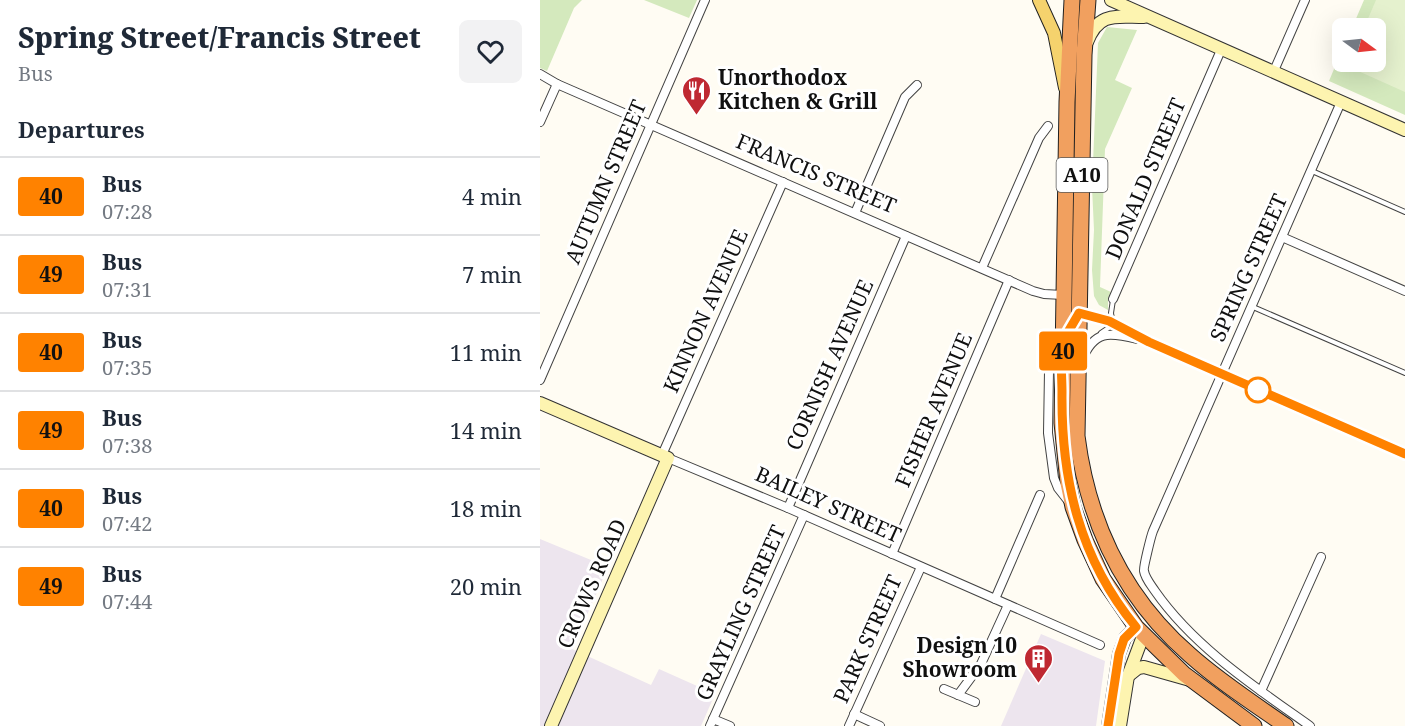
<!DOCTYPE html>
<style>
:root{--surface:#fff;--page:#f2f2f3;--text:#1f2937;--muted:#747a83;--line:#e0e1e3}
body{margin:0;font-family:"Noto Serif",serif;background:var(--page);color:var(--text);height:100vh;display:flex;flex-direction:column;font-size:22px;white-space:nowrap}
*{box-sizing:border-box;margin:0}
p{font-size:20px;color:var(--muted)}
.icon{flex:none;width:33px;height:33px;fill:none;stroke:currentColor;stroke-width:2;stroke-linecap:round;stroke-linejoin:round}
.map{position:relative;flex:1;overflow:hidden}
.drawer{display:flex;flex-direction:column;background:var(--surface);width:540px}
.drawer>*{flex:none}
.badge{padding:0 12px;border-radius:4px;font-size:21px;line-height:39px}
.needle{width:39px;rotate:105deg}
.fabs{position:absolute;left:792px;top:18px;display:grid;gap:12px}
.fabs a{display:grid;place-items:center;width:54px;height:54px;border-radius:9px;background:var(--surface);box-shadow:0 6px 24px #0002;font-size:30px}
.map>.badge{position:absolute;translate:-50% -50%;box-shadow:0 0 0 3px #fff}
h2{padding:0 18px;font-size:22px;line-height:54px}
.round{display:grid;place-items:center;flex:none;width:63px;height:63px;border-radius:9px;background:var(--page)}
.head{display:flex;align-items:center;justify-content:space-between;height:102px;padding:0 18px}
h1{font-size:28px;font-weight:800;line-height:45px}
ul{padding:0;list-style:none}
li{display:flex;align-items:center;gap:18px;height:78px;padding:0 18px;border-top:2px solid var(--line)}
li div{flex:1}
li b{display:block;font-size:22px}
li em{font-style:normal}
li .badge{min-width:66px;font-weight:700;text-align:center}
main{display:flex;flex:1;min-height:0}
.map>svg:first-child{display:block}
</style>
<main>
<section class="drawer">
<div class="head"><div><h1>Spring Street/Francis Street</h1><p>Bus</p></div><a class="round"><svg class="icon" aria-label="heart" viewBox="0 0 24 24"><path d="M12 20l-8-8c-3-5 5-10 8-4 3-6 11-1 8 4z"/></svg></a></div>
<h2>Departures</h2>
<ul>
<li><span class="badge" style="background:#ff8200;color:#111">40</span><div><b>Bus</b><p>07:28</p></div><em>4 min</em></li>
<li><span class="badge" style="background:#ff8200;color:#111">49</span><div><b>Bus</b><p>07:31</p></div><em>7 min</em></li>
<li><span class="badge" style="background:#ff8200;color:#111">40</span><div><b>Bus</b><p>07:35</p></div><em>11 min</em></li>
<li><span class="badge" style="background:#ff8200;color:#111">49</span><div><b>Bus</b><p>07:38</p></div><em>14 min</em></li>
<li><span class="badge" style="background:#ff8200;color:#111">40</span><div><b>Bus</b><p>07:42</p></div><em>18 min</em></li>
<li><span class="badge" style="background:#ff8200;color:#111">49</span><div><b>Bus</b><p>07:44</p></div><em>20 min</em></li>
</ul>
</section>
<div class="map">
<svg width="865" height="726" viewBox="0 0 865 726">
<rect width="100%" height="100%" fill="#fffcf3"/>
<g fill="#ede5ee">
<polygon points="0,539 68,567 32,649 111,685 119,669 175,694 161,726 0,726"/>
<polygon points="501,634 565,661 556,726 461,726"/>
</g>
<g fill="#d4e9bd">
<polygon points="0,0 42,0 34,8 7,71 0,68"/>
<polygon points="104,0 157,0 149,18"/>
<polygon points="824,0 865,0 865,115 789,81 802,50 802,62 836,62 836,28 812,28"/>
<polygon points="567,27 597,30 575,80 592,88 565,149 560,287 571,292 568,298 568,310 559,305 554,296 552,270 554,230 552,187 558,43"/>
</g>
<polygon fill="#e5f1ce" points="836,0 865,0 865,92 807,66 809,62 836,62 836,28 824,28"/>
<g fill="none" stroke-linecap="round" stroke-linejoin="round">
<defs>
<g id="lane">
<polyline points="772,171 865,212"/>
<polyline points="713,307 865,373"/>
<polyline points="561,333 573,325 571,313 573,300"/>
</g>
<g id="street">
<polyline points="733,73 765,0"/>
<polyline points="0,74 17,84 493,291 504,294 523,295"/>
<polyline points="0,122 17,84"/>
<polyline points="315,213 365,97 377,85"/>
<polyline points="742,237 865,291"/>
<polyline points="442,268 499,138 508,126"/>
<polyline points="573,299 681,50"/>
<path d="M 539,313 C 565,317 586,330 609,342 L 865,454"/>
<polyline points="520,349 509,371 508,433 514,478 518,488 529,502"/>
<path d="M 542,360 C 554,330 569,332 597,339"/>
<polyline points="0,380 165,0"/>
<polyline points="122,455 243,182"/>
<polyline points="128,458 248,508 560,645"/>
<polyline points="248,508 366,236"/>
<polyline points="352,554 469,280"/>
<polyline points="455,599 500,495"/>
<polyline points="404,689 435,702"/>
<polyline points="721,691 781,557"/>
<polyline points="418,695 441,664 468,605"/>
<polyline points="314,714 340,726"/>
<polyline points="173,719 190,726"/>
<polyline points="170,726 264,515"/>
<polyline points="309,726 381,567"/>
<path d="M 770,726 C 715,687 654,647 615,591 C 611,585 605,578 604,571 C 603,568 611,536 613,531 L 801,102"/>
</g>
<g id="secondary">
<polyline points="571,0 865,130"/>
<path d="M 547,42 C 559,11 576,17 604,17"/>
<polyline points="0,403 128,458 11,726"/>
<polyline points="588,676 598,668 604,667 650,680"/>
<polyline points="568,726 579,654 585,638 596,627"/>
<polyline points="580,726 588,676 603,636"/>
</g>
<polyline id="primary" points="499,0 514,33 525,88"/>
<g id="highway">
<polyline points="532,0 527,102 522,423 528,483 533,507 545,540 563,579 596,627 644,674 714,726"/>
<path d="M 548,0 L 544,55 L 537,436 C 548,522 583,597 650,655 C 679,681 713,703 746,726"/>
</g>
</defs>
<use href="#lane" stroke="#434343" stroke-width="6"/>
<use href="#street" stroke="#434343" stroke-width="10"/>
<use href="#secondary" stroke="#323232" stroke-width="14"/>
<use href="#primary" stroke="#212121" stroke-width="14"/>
<use href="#highway" stroke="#212121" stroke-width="17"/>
<use href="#lane" stroke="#fff" stroke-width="4"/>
<use href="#street" stroke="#fff" stroke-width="8"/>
<use href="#secondary" stroke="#fdf4b0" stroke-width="12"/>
<use href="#primary" stroke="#f5d26d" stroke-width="12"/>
<use href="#highway" stroke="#f1a05f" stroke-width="15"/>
</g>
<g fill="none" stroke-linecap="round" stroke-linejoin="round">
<defs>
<path id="line" d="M 568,726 L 579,654 L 584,639 L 596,627 C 539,558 521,479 522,392 C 522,377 520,360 523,346 C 524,335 534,323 539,313 L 569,321 L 609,342 L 865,454"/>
</defs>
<use href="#line" stroke="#fff" stroke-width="14"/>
<use href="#line" stroke="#ff8200" stroke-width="9"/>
</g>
<defs>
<symbol id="restaurant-pin" viewBox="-11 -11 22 30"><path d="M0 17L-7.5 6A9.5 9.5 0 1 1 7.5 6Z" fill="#bf2932" stroke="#fff"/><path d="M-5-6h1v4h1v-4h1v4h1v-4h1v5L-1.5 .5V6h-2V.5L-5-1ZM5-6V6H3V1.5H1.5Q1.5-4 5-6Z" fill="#fff"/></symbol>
<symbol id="building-pin" viewBox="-11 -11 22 30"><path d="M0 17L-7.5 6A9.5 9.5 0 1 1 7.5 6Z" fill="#bf2932" stroke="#fff"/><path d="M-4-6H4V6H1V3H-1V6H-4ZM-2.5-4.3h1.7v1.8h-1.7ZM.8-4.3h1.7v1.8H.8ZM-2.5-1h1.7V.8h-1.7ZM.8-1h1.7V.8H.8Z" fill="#fff"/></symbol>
</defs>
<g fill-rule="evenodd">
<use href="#restaurant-pin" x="140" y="74" width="33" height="45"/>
<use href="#building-pin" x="482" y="642" width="33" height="45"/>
</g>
<circle fill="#fff" stroke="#ff8200" stroke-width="3" cx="718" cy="390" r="12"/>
<g text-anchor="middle" stroke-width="6" stroke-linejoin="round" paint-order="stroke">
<rect fill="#fff" stroke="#585858" stroke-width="1.5" x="516.5" y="158" width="51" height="34" rx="4.5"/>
<g font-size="20" font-weight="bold" fill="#101010">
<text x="542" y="182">A10</text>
</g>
<g font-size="21" font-weight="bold" fill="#101010" stroke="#fff" text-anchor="start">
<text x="178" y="85">Unorthodox<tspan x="178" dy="24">Kitchen &amp; Grill</tspan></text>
<text x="477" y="653" text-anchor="end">Design 10<tspan x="477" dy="24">Showroom</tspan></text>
</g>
<g font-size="21" fill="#101010" stroke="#fff">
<text transform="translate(276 174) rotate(23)" y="7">FRANCIS STREET</text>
<text transform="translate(606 179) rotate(-67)" y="7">DONALD STREET</text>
<text transform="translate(66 182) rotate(-67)" y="7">AUTUMN STREET</text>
<text transform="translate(709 268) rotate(-66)" y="7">SPRING STREET</text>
<text transform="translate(166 311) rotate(-66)" y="7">KINNON AVENUE</text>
<text transform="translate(290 365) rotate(-66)" y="7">CORNISH AVENUE</text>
<text transform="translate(394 410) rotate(-67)" y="7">FISHER AVENUE</text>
<text transform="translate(288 505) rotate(24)" y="7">BAILEY STREET</text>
<text transform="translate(52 584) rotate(-66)" y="7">CROWS ROAD</text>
<text transform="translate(201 613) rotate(-66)" y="7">GRAYLING STREET</text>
<text transform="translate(328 639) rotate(-66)" y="7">PARK STREET</text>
</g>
</g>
</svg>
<div class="fabs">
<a><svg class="needle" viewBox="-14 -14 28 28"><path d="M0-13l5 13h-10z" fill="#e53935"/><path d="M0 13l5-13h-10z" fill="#747a83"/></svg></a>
</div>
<b class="badge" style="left:523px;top:351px;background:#ff8200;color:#111">40</b>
</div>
</main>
